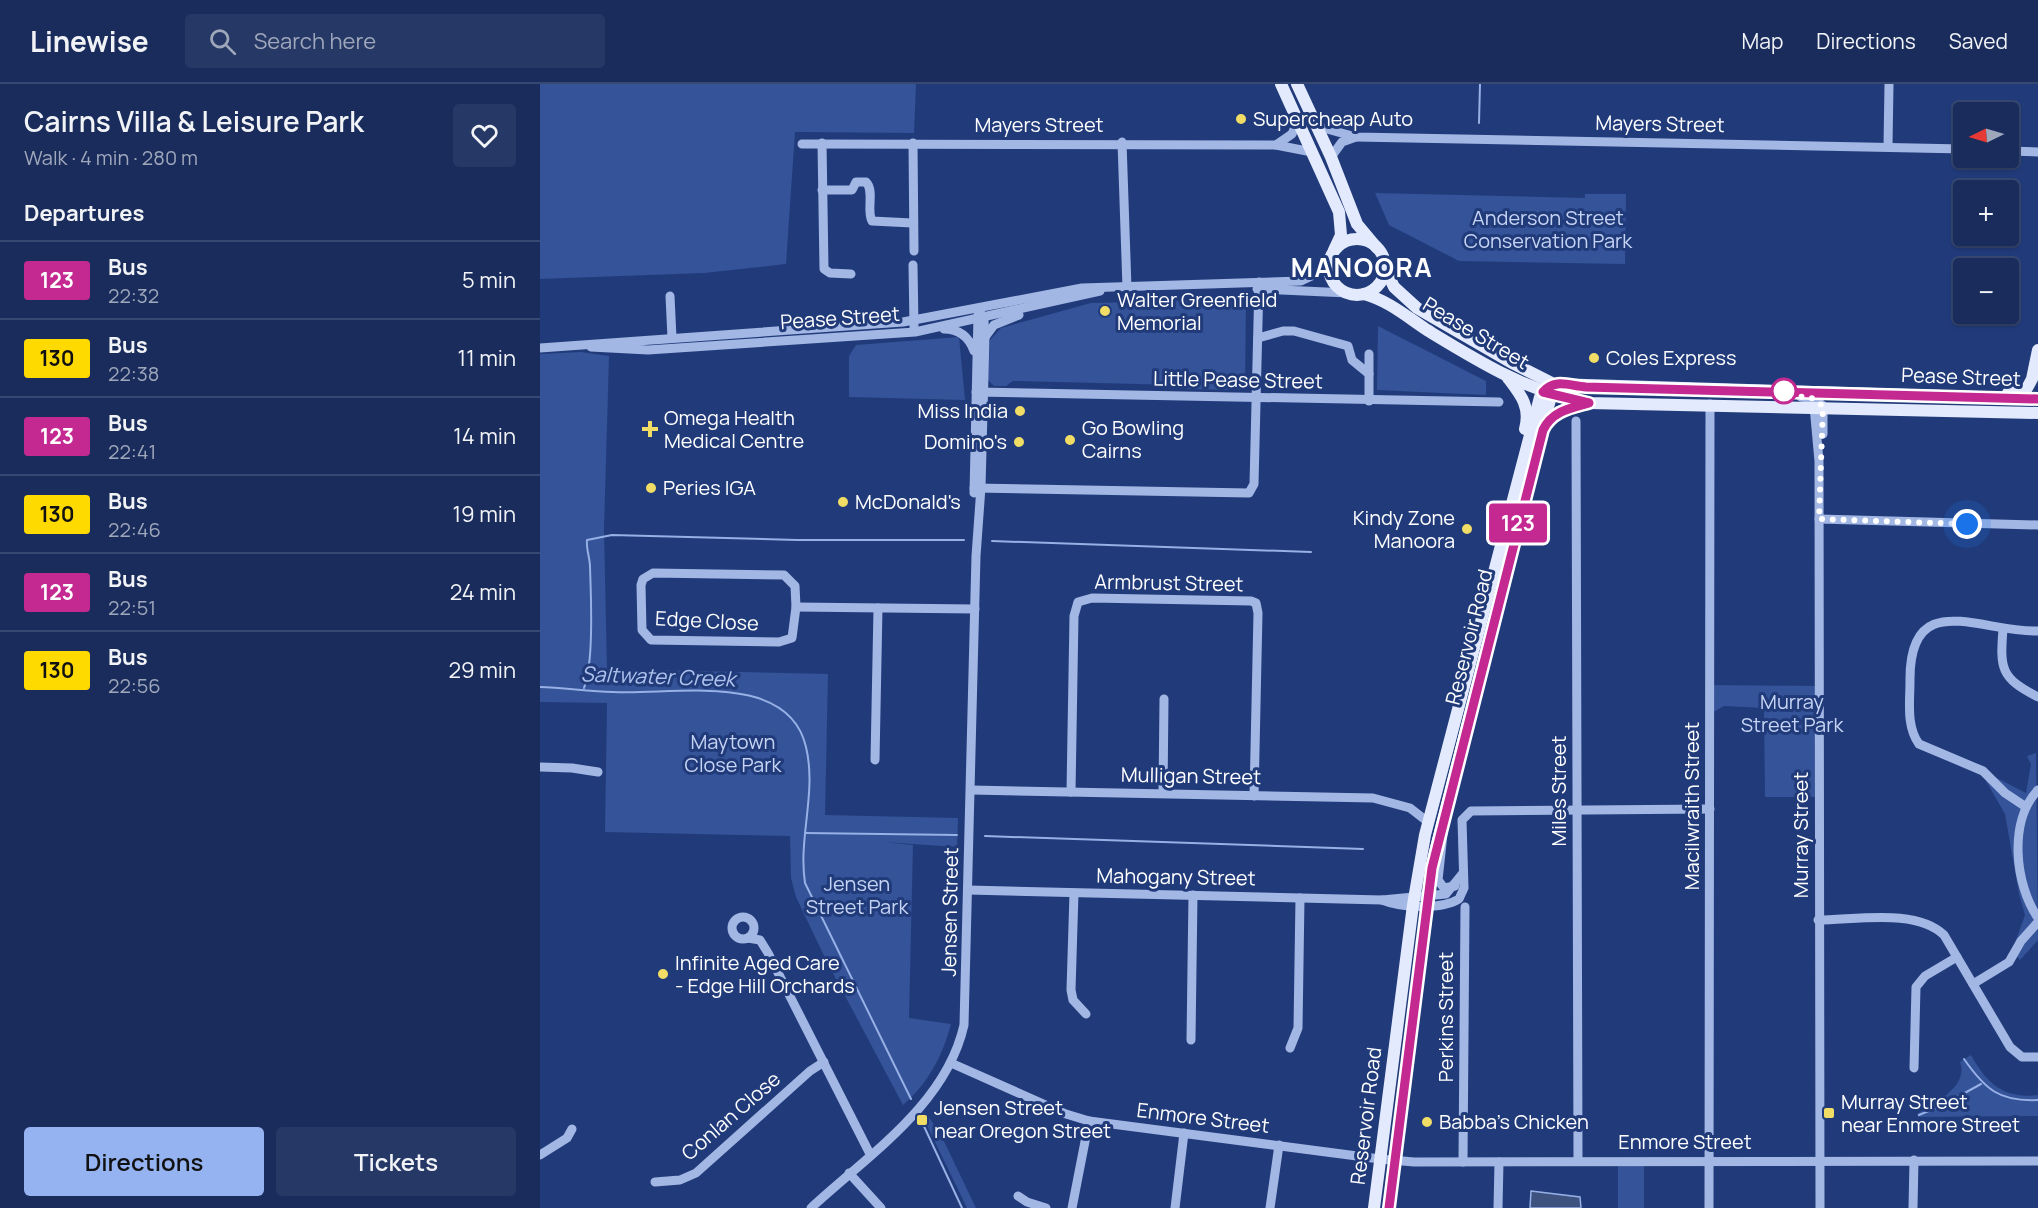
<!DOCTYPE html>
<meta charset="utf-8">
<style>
:root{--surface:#192c5c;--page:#263865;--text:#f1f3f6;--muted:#9fa7bb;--line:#374872;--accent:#95b2f1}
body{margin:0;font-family:Manrope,sans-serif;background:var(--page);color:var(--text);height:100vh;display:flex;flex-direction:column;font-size:22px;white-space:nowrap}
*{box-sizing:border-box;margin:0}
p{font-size:20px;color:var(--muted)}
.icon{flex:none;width:33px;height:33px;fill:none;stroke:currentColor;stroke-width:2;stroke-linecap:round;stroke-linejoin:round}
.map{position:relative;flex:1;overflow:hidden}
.details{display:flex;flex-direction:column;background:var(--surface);width:540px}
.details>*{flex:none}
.badge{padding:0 12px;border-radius:4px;font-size:21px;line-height:39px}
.needle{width:39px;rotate:265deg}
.buttons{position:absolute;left:1413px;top:18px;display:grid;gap:12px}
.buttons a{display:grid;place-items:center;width:66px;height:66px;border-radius:6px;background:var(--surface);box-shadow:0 2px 4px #0004,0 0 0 2px var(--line);font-size:30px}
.you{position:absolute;width:30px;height:30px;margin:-15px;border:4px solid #fff;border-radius:50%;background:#1a73e8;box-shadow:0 0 0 9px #1a73e833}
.map>.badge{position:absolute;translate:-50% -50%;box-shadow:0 0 0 3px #fff}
h2{padding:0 24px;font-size:22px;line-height:54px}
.round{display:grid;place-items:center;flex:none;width:63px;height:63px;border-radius:6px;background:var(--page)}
.headline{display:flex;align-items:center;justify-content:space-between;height:102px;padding:0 24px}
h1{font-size:28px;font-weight:600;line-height:45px}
.primary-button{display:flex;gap:12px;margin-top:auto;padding:12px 24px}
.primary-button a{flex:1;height:69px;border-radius:6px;background:var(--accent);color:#111;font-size:24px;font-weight:600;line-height:69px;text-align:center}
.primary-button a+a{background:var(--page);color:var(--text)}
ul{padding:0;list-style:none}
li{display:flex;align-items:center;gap:18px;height:78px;padding:0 24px;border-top:2px solid var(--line)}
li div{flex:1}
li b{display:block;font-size:22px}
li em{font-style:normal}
li .badge{min-width:66px;font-weight:700;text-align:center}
header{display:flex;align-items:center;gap:36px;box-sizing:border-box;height:84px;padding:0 30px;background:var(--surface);border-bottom:2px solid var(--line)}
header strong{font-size:28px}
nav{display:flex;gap:33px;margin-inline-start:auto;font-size:21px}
.search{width:420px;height:54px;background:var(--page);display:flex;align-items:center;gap:15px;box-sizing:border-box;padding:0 21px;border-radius:6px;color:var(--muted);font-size:22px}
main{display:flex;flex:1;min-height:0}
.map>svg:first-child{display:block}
</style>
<header>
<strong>Linewise</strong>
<div class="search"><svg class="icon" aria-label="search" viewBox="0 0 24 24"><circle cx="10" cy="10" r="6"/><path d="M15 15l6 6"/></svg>Search here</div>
<nav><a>Map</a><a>Directions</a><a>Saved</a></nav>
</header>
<main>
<section class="details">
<div class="headline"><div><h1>Cairns Villa &amp; Leisure Park</h1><p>Walk · 4 min · 280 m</p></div><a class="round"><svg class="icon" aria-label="heart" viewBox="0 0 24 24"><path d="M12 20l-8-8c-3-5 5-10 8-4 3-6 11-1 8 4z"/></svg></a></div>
<h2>Departures</h2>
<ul>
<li><span class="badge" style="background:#c32990;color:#fff">123</span><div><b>Bus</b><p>22:32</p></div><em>5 min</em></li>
<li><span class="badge" style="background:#ffda00;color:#111">130</span><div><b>Bus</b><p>22:38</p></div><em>11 min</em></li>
<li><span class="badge" style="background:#c32990;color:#fff">123</span><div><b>Bus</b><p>22:41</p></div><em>14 min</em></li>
<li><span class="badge" style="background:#ffda00;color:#111">130</span><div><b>Bus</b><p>22:46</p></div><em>19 min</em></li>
<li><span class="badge" style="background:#c32990;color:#fff">123</span><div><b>Bus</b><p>22:51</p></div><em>24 min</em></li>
<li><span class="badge" style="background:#ffda00;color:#111">130</span><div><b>Bus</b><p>22:56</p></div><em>29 min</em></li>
</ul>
<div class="primary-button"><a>Directions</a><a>Tickets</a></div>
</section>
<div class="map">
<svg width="1498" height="1124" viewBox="0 0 1498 1124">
<rect width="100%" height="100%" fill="#213b7a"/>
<g fill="#345398">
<polygon points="0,0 376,0 374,49 255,48 246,180 164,189 0,195"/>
<polygon points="835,109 1045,114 1045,110 1086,110 1085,180 919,177 849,141"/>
<polygon points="706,215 705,306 643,305 638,301 473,297 466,302 454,302 448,296 450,256 461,244 551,219"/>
<polygon points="838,242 946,297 946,311 837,306"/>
<polygon points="419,253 425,316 309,313 309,272 316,261"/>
<path d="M 41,268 L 69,272 L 64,446 L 67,585 L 288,590 L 285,731 L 418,734 L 417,763 L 343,758 L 373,761 L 369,934 L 411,940 C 403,971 388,1000 363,1021 L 286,876 L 256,813 L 251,794 L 250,752 L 65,748 L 67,619 L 0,618 L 0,270 Z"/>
<polygon points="1170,601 1279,602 1279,713 1225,713 1224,624 1184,622 1170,630"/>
<polygon points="1496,669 1498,856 1480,876 1472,867 1485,831 1479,810 1465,730 1446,697 1453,692 1486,709 1491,680 1487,672"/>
<path d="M 1431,971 C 1447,1000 1464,1015 1498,1011 L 1498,1032 L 1378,1033 L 1377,1030 C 1394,1019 1429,1003 1420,978 Z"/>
<polygon points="385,1028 400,1049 436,1124 427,1124 383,1033"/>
<polygon points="1078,1076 1104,1077 1104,1124 1078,1124"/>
</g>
<polygon fill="#3e5280" stroke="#97b0e6" stroke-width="1.5" points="991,1107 1040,1113 1041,1124 990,1124"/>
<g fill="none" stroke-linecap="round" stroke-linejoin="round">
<g stroke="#97b0e6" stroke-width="2">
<polyline points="939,39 940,0"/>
<polyline points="452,457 771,468"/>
<path d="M 0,603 C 24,604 48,607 73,608 C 130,612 248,585 266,663 C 277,709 258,753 265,799 L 371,1015"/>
<path d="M 44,604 C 54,578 51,513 50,483 C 50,474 46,465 47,456 L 72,451 L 257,456 L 424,456"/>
<polyline points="265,749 417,751"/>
<polyline points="445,752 823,765"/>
<path d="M 1424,975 C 1445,1005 1459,1018 1498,1016"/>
<polyline points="1379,1031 1403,1021 1441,1000"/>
<polyline points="382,1038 422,1124"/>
</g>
<g stroke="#a3b7e5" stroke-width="9">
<polyline points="776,42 816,53 1424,65"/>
<polyline points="582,58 587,204"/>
<polyline points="282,59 284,185 290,189 311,190"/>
<polyline points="373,59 374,167"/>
<polyline points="262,60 736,61 772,68"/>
<polyline points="736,61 752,50 758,36"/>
<polyline points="1348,62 1349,0"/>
<polyline points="1468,67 1498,68"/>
<polyline points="791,73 802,58 816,53"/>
<path d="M 282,106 L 312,106 L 316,98 L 326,98 C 335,107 326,126 332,137 L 372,139"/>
<polyline points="373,181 374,243"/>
<polyline points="717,205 808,209"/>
<polyline points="130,212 132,254"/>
<path d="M 404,245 C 419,245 429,253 434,267"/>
<polyline points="445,253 454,241 479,231"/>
<polyline points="718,254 743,247 754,247 808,262 812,276 829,290"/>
<polyline points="51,263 108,266 375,248 560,207"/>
<polyline points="0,264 363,238 542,204 761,197 778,189 790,174"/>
<polyline points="436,308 959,318"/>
<polyline points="1261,313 1275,315 1283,322 1283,350"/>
<polyline points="829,317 829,270"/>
<polyline points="1274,322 1279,377 1280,1124"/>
<polyline points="1036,337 1038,1076"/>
<polyline points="434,404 709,409 714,400 719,198"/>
<polyline points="434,409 438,231"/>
<polyline points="1279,435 1498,441"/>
<polygon points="113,489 244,491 255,502 256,523 252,554 239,558 111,556 102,546 101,501 103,495"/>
<polyline points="256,523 435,525"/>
<path d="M 1463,545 C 1460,584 1460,594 1498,613"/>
<polyline points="335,676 338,524"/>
<polyline points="0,683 32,684 58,688"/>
<polyline points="431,706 833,714 870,724 888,738"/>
<path d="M 1498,706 C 1468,737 1475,801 1498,834"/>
<polyline points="531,708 534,532 538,518 552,514 711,517 716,519 718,529 714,712"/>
<polyline points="623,709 624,615"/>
<path d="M 1486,723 L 1465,709 L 1443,687 L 1379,660 C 1366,642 1370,618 1370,597 C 1369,502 1441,549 1498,547"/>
<polyline points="903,750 898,796 904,804 915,802"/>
<polyline points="428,806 842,816 906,810 923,789"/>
<polyline points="534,809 531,906 533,916 546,930"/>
<path d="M 842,816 C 862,824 901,826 919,815 L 924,804 L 922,736 L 931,727 L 1170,725"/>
<circle cx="203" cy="844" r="11"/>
<path d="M 1278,836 C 1316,836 1376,824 1404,851 L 1470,963 L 1482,973 L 1498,973"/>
<polyline points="208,854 220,856 228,869 330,1070"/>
<polyline points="1433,900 1469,878 1481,857 1498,838"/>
<polyline points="651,956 653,811"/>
<polyline points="750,964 758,944 760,814"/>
<polyline points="411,979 526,1030 549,1037 840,1075 874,1078 1498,1077"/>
<polyline points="1374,984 1376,903 1385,892 1417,873"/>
<polyline points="0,1071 27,1054 32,1045"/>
<polyline points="923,1078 925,823"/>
<polyline points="309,1089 341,1124"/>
<polyline points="115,1098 140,1096 156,1089 270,987 284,978"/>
<polyline points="478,1112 487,1118 506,1124"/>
<path d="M 271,1124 C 328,1071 406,1021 424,941 L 436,472 L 441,403 L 445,253 L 444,237 L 439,225"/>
<polyline points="532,1124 549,1037"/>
<polyline points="635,1124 644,1049"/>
<polyline points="730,1124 739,1061"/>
<polyline points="958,1124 959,1078"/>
<polyline points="1169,1124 1170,320"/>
<polyline points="1373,1124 1374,1076"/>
</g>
<g stroke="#e3eafd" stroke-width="12">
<polyline points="741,0 799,128 801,151 794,166"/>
<polyline points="757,0 791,73 817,140 837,164"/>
<circle cx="817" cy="183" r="28"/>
<polyline points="844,182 854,203 877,224 974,280 1014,300 1498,315"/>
<path d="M 824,210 C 849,217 866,232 887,246 C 938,277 989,309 1049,319 L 1498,329"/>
<path d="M 968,294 C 981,311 991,323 985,345"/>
<polyline points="1468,309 1486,306 1492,295 1498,266"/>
<polyline points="1005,342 1019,328 1043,320"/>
<polyline points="834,1124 873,821 885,751 1000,313 1006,305 1014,300"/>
<polyline points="849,1124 894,772 1014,300"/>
</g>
</g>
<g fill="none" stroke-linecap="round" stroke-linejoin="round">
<defs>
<path id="line" d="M 849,1124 L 892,784 L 1003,346 C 1012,327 1031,324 1049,319 L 1003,308 C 1015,294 1030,302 1046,303 L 1498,315"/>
</defs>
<use href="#line" stroke="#fff" stroke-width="14"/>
<use href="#line" stroke="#c32990" stroke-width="9"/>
<polyline stroke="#fff" stroke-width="6" stroke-dasharray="0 10.8" points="1244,307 1245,312 1270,313 1283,322 1279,435 1427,440"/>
</g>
<g fill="#f1dd65" stroke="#213b7a" stroke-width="2">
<circle cx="701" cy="35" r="6"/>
<circle cx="565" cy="227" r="6"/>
<circle cx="1054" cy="274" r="6"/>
<circle cx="480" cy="327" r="6"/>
<path d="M107 336h6v6h6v6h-6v6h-6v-6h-6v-6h6z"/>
<circle cx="530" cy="356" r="6"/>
<circle cx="479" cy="358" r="6"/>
<circle cx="111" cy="404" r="6"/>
<circle cx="303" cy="418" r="6"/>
<circle cx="927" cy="445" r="6"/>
<circle cx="123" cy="890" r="6"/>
<rect x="1283" y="1023" width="12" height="12" rx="3"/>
<rect x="376" y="1030" width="12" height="12" rx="3"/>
<circle cx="887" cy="1038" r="6"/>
</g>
<circle fill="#fff" stroke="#c32990" stroke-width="3" cx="1244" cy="307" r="12"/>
<g text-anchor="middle" stroke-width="6" stroke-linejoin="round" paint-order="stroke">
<g font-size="20" fill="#fff" stroke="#213b7a" text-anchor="start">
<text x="713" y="42">Supercheap Auto</text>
<text x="577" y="223">Walter Greenfield<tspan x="577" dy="23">Memorial</tspan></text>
<text x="1066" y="281">Coles Express</text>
<text x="468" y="334" text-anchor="end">Miss India</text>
<text x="124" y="341">Omega Health<tspan x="124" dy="23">Medical Centre</tspan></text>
<text x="542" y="351">Go Bowling<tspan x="542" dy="23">Cairns</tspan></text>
<text x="467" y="365" text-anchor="end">Domino's</text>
<text x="123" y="411">Peries IGA</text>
<text x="315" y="425">McDonald's</text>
<text x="915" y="441" text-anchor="end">Kindy Zone<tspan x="915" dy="23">Manoora</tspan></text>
<text x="135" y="886">Infinite Aged Care<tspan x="135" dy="23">- Edge Hill Orchards</tspan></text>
<text x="1301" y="1025">Murray Street<tspan x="1301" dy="23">near Enmore Street</tspan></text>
<text x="394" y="1031">Jensen Street<tspan x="394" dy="23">near Oregon Street</tspan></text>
<text x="899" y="1045">Babba's Chicken</text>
</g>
<g font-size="20" fill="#fff" stroke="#213b7a">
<text transform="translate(1120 40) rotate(1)" y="7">Mayers Street</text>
<text x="499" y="48">Mayers Street</text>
<text transform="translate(300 234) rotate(-4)" y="7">Pease Street</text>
<text transform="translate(936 249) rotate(31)" y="7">Pease Street</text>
<text transform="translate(1421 293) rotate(2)" y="7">Pease Street</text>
<text transform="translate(698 296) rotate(1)" y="7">Little Pease Street</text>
<text transform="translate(629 499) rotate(1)" y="7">Armbrust Street</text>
<text transform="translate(167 537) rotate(3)" y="7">Edge Close</text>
<text transform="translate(929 553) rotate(-76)" y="7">Reservoir Road</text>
<text transform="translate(651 692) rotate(1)" y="7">Mulligan Street</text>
<text transform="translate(1019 707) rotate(-90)" y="7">Miles Street</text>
<text transform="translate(1152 722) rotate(-90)" y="7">Macilwraith Street</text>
<text transform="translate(1261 751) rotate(-90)" y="7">Murray Street</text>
<text transform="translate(636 793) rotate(1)" y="7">Mahogany Street</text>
<text transform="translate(410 828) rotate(-89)" y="7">Jensen Street</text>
<text transform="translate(906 933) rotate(-90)" y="7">Perkins Street</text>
<text transform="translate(191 1032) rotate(-41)" y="7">Conlan Close</text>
<text transform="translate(826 1032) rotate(-83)" y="7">Reservoir Road</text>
<text transform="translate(663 1034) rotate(7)" y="7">Enmore Street</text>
<text x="1145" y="1065">Enmore Street</text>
</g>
<g font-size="20" fill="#c6d4f4" stroke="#213b7a">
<text x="1008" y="141">Anderson Street<tspan x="1008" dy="23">Conservation Park</tspan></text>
<text x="1252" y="625">Murray<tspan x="1252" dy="23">Street Park</tspan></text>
<text x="193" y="665">Maytown<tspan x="193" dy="23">Close Park</tspan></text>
<text x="317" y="807">Jensen<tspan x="317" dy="23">Street Park</tspan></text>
</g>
<g font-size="21" font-style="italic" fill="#aec2ed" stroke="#213b7a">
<text transform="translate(118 593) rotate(2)" y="7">Saltwater Creek</text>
</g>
<g font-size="26" font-weight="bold" letter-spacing="1.5" fill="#fff" stroke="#213b7a">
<text x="822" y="193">MANOORA</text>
</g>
</g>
</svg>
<div class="buttons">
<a><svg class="needle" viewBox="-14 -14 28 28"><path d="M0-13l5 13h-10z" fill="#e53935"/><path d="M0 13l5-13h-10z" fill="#9fa7bb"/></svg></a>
<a>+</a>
<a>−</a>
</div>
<div class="you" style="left:1427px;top:440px"></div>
<b class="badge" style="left:978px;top:439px;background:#c32990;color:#fff">123</b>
</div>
</main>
